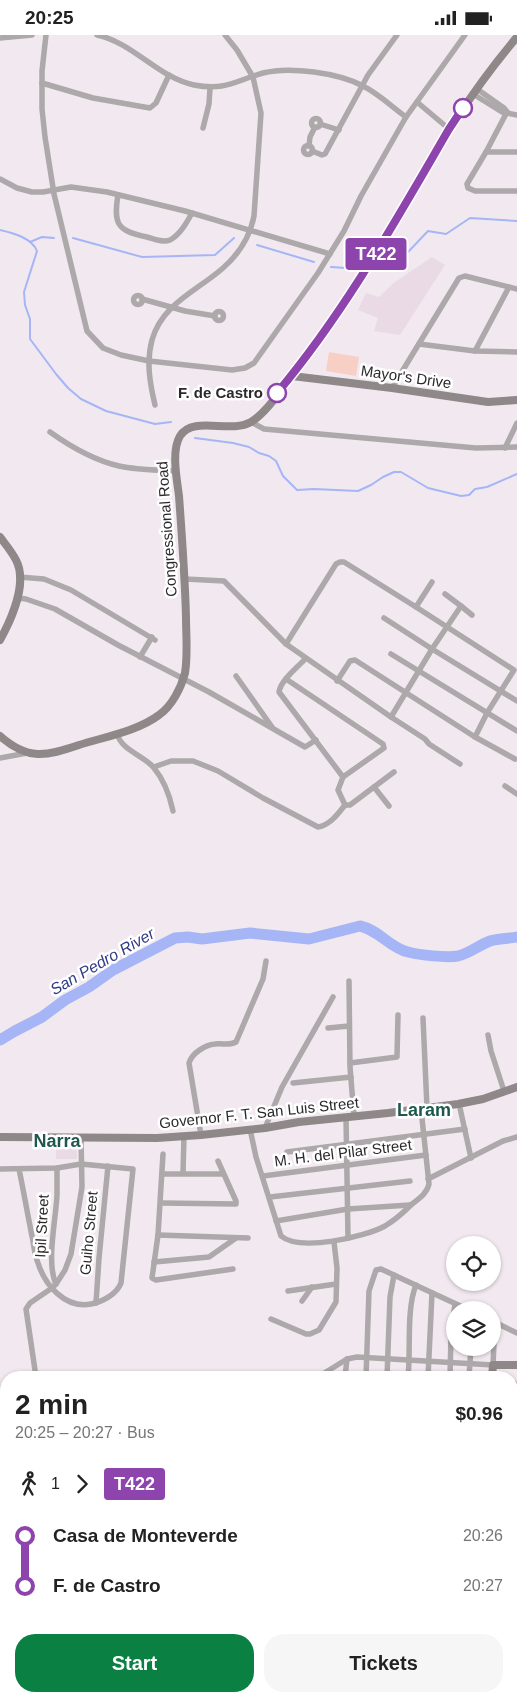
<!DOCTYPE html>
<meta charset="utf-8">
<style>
:root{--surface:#fff;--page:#f6f6f6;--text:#222;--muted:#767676;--accent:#0b8043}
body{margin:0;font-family:Helvetica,sans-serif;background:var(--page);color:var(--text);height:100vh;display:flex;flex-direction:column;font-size:19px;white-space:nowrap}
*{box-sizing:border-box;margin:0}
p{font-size:16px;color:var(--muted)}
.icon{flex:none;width:28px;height:28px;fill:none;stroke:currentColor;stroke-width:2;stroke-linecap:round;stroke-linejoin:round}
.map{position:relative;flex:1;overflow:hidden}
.details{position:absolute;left:0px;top:1336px;width:518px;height:331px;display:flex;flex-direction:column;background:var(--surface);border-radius:20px 20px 0 0;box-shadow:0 1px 4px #0004}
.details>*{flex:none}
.badge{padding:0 10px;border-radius:4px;font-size:18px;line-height:32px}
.fabs{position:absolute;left:446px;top:1201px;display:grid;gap:10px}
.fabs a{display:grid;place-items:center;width:55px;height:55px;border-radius:50%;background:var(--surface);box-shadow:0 1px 4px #0004;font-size:25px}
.map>.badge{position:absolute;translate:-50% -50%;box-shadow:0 0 0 2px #fff}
.legs{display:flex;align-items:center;gap:8px;height:55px;padding:0 15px;font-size:16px}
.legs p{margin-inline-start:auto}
.summary{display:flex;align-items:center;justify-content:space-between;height:85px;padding:0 15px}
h1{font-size:28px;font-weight:600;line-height:38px}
.action{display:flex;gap:10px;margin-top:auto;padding:10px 15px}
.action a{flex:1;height:58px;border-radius:20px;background:var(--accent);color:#fff;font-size:20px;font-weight:600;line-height:58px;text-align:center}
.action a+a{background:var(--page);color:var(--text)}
ul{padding:0 15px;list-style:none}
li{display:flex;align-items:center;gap:18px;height:50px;font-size:19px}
li i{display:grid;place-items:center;width:8px;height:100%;margin:0 6px;background:currentColor}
li i::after{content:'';width:12px;height:12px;margin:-6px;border:4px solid;border-radius:50%;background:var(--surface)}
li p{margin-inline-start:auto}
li:first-child i{background:linear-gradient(#0000 50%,currentColor 0)}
li:last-child i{background:linear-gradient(currentColor 50%,#0000 0)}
.status{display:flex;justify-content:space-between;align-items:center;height:35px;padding:0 25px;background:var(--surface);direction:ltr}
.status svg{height:14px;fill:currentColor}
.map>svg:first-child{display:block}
</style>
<div class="status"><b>20:25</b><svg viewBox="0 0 49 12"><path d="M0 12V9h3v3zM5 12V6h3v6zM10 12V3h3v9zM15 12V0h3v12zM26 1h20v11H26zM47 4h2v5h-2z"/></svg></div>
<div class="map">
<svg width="517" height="1667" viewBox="0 0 517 1667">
<rect width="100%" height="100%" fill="#f1e9ef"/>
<g fill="#e9dae5">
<polygon points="432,222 445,230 400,300 374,296 378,283 358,275 366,258 379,262 395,247"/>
<polygon points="76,1104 77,1124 56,1124 56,1105"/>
</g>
<polygon fill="#f8cfc5" points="329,317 359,322 356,341 326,336"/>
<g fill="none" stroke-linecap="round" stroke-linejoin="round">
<g stroke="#a5b5f5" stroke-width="2">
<path d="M 0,195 C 13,198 32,203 37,216 L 24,257 L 25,270 L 30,284 L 30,304 L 56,339 L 68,353 L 81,364 L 106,376 L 155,389 L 171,387"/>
<polyline points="73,203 142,222 215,220 234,203"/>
<polyline points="30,207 42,202 54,203"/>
<polyline points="257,210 314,227"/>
<polyline points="331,232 363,234"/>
<polyline points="370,235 390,236 428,196 446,199 470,183 517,186"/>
<polyline points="195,403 233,408 249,412 259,418 269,421 276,426 283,441 297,455 314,454 358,456 371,450 383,442 394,437 401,437 428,453 461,461 469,460 475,454 487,452 517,439"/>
</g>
<path stroke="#a5b5f5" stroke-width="11" d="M 0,1005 L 15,996 L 42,982 L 65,965 L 89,952 L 113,935 L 175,903 L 188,902 L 202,904 L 250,898 L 309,904 L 360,891 C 379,895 390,913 408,917 C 420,920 446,923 458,921 C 470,918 479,910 490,906 C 499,903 508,904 517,902"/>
<g stroke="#ada8a9" stroke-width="5.5">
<polyline points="46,0 42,36 42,74 45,102 54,159 87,296 103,313 121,320 149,326 232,335 245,333 254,328 318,238 344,196 361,161 406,82 465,0"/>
<path d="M 97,0 C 134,8 157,42 194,50 C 225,56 235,46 263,38 C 290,31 339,38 363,51 C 379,59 392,72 406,82"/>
<polyline points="0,3 32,0"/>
<polyline points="42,48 93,63 150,73 156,68 169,40"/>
<polyline points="477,54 504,73 507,77"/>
<polyline points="473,59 502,77 517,80"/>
<polyline points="417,67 449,94"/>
<polyline points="507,77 486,117 467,149 468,153 475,156 517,156"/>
<circle cx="316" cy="88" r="4.5"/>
<polyline points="320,89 339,95"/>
<polyline points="203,93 209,69 210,53"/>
<circle cx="308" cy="115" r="4.5"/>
<polyline points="309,111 310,102 315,92"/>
<polyline points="312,116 322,120 325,119 368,40 397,0"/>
<polyline points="486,117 517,117"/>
<polyline points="0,144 17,153 32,157 43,157 71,152 107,157 185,176 330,219"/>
<path d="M 118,160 C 113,190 118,196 147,202 C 154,204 163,208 170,205 C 180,200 187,187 192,178"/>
<polyline points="509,252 475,316 517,317"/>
<circle cx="138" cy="265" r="4.5"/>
<polyline points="142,264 185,276 215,281"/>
<circle cx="219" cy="281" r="4.5"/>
<polyline points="419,309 475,316"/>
<polyline points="392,353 459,243 465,241 517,254"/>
<path d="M 155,370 C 150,349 146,327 152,305 C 162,269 197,256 223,233 C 239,219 250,202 254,181 L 261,78 L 253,42 L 237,15 L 225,0"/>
<polyline points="251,387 264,394 476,413 517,412"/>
<path d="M 50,397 C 71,412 93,425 119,431 C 137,435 157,435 176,436"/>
<polyline points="505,413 517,388"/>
<polyline points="19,542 44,544 71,555 155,605"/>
<polyline points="185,544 224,546 286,609 391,682 432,614 461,571 445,559"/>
<polyline points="18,563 26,564 55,574 118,610 209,657 305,712 316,705"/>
<polyline points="461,571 472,580"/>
<polyline points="384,583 432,614 517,666"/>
<polyline points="286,609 336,529 340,527 344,527 416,572"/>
<polyline points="391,619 517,696"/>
<polyline points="140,622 152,602"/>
<path d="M 305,624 C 297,633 281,645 279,657 L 343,742"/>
<polyline points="236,641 272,692"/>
<polyline points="286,644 383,709 384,713 343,742 338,755 345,770 350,770 394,737"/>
<polyline points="337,646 350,626 355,625 475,702 487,678 514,635 416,572 432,547"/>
<polyline points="391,682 425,704 429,709 460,729"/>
<path d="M 117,698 C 121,716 144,720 154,733 C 164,745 170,762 173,776"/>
<polyline points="475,702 515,724"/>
<polyline points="0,723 27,718"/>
<path d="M 154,732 L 171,726 L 193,726 L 218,736 L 263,763 L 318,792 C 330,790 338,779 345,770"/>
<polyline points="505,751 517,759"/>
<polyline points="374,752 389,771"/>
<polyline points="349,946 350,1032 354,1081"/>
<polyline points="423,983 427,1073"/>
<polyline points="328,993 349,991"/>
<polyline points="488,1000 491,1016 504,1056"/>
<polyline points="350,1028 397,1022 398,980"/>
<polyline points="293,1048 351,1042"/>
<polyline points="460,1073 471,1123"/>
<polyline points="346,1082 348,1203"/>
<polyline points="265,1093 282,1052 333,962"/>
<path d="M 250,1094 L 256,1122 L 281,1201 C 300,1217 365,1202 385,1191 C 395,1185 404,1177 412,1169 C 420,1163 427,1158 429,1149 L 421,1074"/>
<path d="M 201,1100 L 189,1028 C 192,1018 205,1010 215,1009 C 223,1008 229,1011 236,1007 L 263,944 L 266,926"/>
<polyline points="287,1117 465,1094"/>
<polyline points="163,1119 158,1200 152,1243 156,1245 233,1234"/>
<path d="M 0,1134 L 57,1133 L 81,1129 L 133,1134 L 121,1248 C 117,1259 102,1267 91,1269 C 65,1274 45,1250 38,1228 C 35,1221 34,1213 33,1206 C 28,1182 24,1158 19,1134"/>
<polyline points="183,1138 184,1101"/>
<polyline points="162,1139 223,1139"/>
<polyline points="263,1141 426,1120"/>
<polyline points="428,1144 503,1106 517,1102"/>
<polyline points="270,1162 410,1146"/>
<polyline points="161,1168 236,1169 236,1166 218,1126"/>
<polyline points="276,1186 348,1174 410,1170"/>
<polyline points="158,1200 248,1203"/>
<polyline points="154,1227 209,1222 236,1203"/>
<path d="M 56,1249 C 46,1228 56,1184 57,1160 C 57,1151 57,1142 57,1133"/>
<polyline points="288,1256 336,1249"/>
<polyline points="302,1266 312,1252"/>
<polyline points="96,1268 99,1223 108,1131"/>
<polyline points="271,1284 306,1299 310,1299 319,1295 336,1267 337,1233 334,1207"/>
<polyline points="492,1286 517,1298"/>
<polyline points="36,1342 26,1274 30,1268 52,1253 56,1249 65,1235 71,1219 82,1152 81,1102"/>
<polyline points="318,1342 347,1324 357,1322 493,1330 495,1287"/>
<polyline points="345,1342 347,1324"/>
<polyline points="366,1342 369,1256 376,1235 381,1234 469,1275"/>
<polyline points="387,1342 390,1262 394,1240"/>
<path d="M 408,1342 C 411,1316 406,1274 416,1250"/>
<polyline points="428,1342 432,1258"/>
<polyline points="450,1342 451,1300 455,1269"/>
<polyline points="469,1342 471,1312"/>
<polyline points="511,1346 514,1348 511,1391"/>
<polyline points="511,1450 513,1465"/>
<polyline points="511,1528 517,1529"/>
<polyline points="0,1584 6,1576"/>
<polyline points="511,1596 517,1599"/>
<polyline points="475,1661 475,1663 513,1666 517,1659"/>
<polyline points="92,1667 99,1661"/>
</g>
<g stroke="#8f8889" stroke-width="8">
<polyline points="292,341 392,353 488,367 517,365"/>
<path d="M 0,502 C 6,510 12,517 16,525 C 28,548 11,585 0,605"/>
<path d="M 0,701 C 28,726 46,721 79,710 C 104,702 138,696 159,680 C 172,671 181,653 185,638 C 188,620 186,600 186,582 C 185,542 182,502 179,461 C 177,445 171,416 180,401 C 193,380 230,399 251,387 C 267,377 280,356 291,342 C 321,304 350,263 374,222 C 402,176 427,127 457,83 C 475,55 496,27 517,2"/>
<polyline points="0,1102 157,1103 201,1100 265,1093 299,1087 388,1078 458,1069 483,1064 517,1052"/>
<polyline points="492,1342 493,1330 517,1330"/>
<polyline points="0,1520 6,1521"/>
<polyline points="159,1667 162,1661"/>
</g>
</g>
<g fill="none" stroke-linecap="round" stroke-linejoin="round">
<defs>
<path id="line-1" d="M 277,358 C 345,277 396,185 449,94 L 463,73"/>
</defs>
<use href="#line-1" stroke="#fff" stroke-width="11"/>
<use href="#line-1" stroke="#8e44ad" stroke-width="8"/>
</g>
<g fill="#fff" stroke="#8e44ad" stroke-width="2.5">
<circle cx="463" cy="73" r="9"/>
<circle cx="277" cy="358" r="9"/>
</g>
<g text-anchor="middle" stroke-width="5" stroke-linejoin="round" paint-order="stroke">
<g font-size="15" fill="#2c292b" stroke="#fff">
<text transform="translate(406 342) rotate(8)" y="5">Mayor's Drive</text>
<text transform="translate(167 494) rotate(-94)" y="5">Congressional Road</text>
<text transform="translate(259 1078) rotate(-6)" y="5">Governor F. T. San Luis Street</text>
<text transform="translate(343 1118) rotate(-7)" y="5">M. H. del Pilar Street</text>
<text transform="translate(42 1191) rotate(-87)" y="5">Ipil Street</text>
<text transform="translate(89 1198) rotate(-85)" y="5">Guiho Street</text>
</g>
<g font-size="15" font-weight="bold" fill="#2c292b" stroke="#fff" text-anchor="end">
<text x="263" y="363">F. de Castro</text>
</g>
<g font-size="16" font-style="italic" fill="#313c86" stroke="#fff">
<text transform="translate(102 926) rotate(-30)" y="6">San Pedro River</text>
</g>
<g font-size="18" font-weight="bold" fill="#1f574f" stroke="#fff">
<text x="424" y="1081">Laram</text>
<text x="57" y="1112">Narra</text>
</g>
</g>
</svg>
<div class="fabs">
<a><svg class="icon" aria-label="locate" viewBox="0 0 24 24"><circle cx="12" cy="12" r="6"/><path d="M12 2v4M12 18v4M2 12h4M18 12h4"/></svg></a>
<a><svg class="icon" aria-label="layers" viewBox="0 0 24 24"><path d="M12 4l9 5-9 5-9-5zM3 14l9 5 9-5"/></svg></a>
</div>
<b class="badge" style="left:376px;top:219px;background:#8e44ad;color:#fff">T422</b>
<section class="details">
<div class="summary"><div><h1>2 min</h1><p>20:25 – 20:27 · Bus</p></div><b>$0.96</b></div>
<div class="legs"><svg class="icon" aria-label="walk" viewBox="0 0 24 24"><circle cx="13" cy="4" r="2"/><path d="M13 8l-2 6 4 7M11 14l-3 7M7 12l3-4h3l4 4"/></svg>1<svg class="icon" aria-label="forward" viewBox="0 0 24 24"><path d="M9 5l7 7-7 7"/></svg><b class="badge" style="background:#8e44ad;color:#fff">T422</b></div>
<ul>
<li><i style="color:#8e44ad"></i><b>Casa de Monteverde</b><p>20:26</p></li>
<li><i style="color:#8e44ad"></i><b>F. de Castro</b><p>20:27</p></li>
</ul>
<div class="action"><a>Start</a><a>Tickets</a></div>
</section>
</div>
